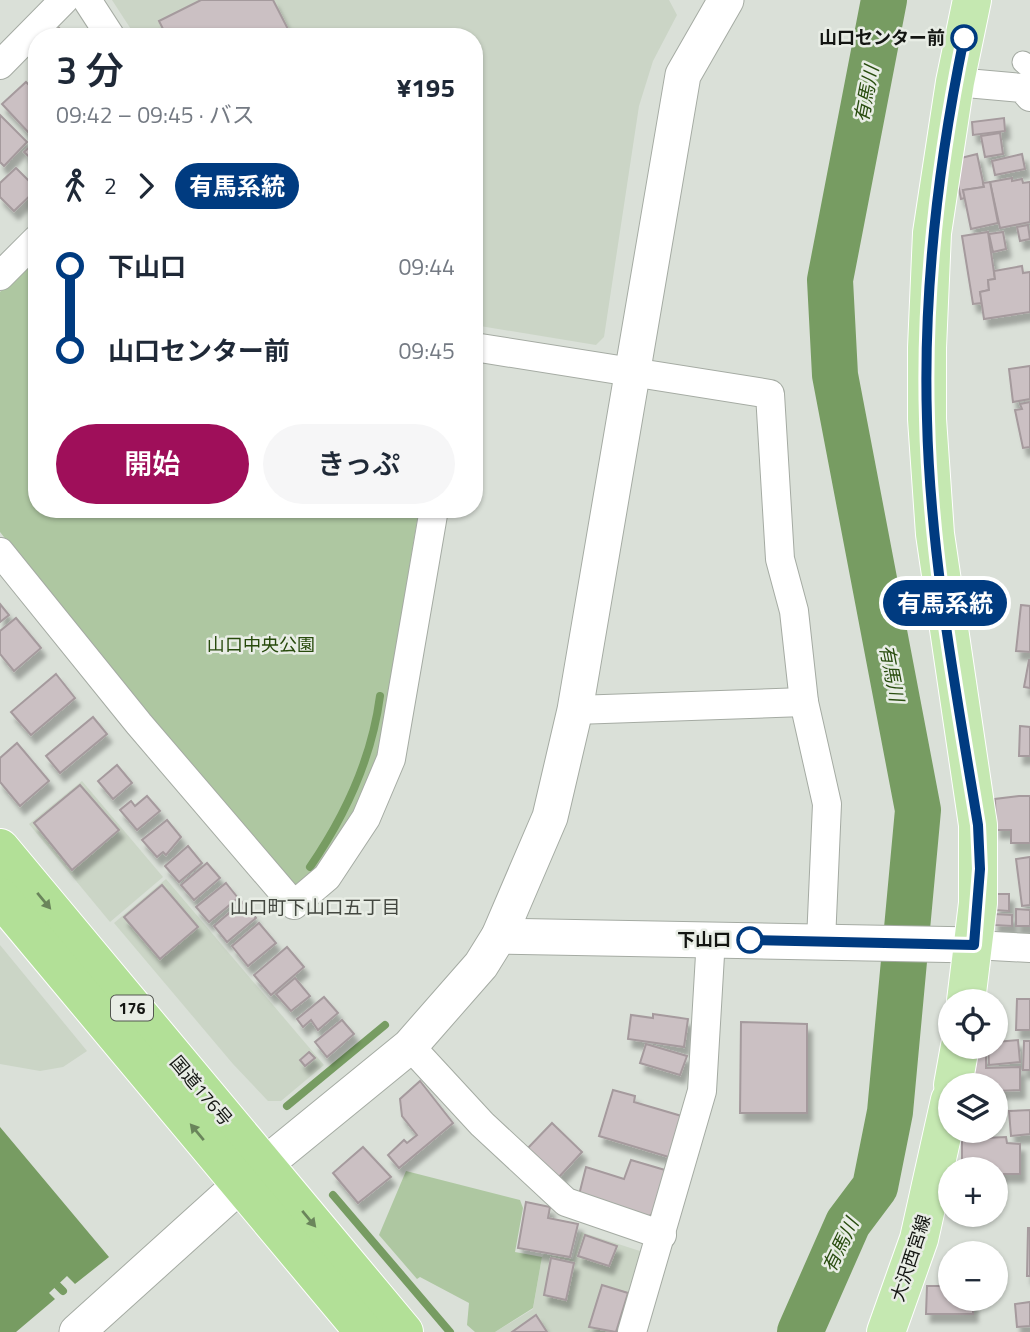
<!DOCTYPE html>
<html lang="ja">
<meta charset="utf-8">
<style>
:root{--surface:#fff;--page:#f6f6f7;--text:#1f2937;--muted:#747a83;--accent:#9f0f5a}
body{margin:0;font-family:"Titillium Web","Noto Sans JP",sans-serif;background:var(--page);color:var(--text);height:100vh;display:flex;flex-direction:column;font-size:26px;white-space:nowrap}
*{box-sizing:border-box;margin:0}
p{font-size:23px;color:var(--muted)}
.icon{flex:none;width:38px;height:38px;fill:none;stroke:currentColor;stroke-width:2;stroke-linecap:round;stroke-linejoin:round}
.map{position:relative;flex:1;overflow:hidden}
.side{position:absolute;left:28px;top:28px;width:455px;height:490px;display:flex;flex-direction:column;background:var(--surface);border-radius:28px;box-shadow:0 2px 5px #0004}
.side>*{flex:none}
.badge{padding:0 14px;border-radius:23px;font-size:24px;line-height:46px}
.buttons{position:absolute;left:938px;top:989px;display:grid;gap:14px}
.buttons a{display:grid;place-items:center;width:70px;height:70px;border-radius:50%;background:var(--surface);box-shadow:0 2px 5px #0004;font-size:35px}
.map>.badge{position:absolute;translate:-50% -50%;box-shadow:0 0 0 4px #fff}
.legs{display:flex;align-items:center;gap:10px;height:77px;padding:0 28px;font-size:23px}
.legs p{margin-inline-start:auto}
.overview{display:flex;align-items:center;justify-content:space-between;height:119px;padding:0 28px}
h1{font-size:38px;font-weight:600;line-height:52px}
.button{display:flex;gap:14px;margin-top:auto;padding:14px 28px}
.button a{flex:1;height:80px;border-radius:42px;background:var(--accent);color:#fff;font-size:28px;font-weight:600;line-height:80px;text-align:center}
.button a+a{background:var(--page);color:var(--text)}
ul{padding:0 28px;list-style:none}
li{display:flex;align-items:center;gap:24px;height:84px;font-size:26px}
li i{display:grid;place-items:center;width:10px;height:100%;margin:0 9px;background:currentColor}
li i::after{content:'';width:18px;height:18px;margin:-9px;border:5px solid;border-radius:50%;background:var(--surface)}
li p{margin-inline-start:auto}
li:first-child i{background:linear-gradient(#0000 50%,currentColor 0)}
li:last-child i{background:linear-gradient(currentColor 50%,#0000 0)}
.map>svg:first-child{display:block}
</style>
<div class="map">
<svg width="1030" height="1332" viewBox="0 0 1030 1332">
<defs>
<filter id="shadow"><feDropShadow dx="4.5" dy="8" stdDeviation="2" flood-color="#0004"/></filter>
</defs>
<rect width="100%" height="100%" fill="#dae0d8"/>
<g fill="#cbd5c6">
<polygon points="112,0 669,0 677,15 653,61 639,106 604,337 596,345 474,325 474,37 136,37"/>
<polygon points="82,781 163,877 110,922 29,824"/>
<polygon points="166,879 324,1065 281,1101 268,1101 233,1064 114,923"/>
<polygon points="0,945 87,1051 63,1067 40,1071 0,1064"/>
<polygon points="581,1232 643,1252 619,1332 495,1332 533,1309 542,1257 544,1254 573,1259"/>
</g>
<g fill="#aec7a1">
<polygon points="37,255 37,509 419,509 377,762 348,828 314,875 293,894 172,750 0,532 0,292"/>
<polygon points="406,1171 520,1200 523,1208 515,1252 542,1257 533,1308 495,1332 475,1332 467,1325 469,1303 420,1277 417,1279 379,1235"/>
</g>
<polygon fill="#779c62" points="0,1127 109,1257 75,1284 67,1276 49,1293 55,1299 16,1332 0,1332"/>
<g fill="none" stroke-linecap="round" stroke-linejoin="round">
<g stroke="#779c62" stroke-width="8">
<path d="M 310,867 C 345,816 372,757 380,696"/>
<polyline points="287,1106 385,1025"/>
<polyline points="333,1195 450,1332"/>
<polyline points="57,1285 63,1291"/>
</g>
<polyline stroke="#779c62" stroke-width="46" points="800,1332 848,1223 875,1187 890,1112 918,810 835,375 830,280 884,0"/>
</g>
<g fill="#cbc0c3" stroke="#a59a9d" stroke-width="2" filter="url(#shadow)">
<polygon points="201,0 273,0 292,37 167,37 159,21"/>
<polygon points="59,28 68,37 50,37"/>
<polygon points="26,82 37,93 37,126 29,133 2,104"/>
<polygon points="0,115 27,142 4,166 0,162"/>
<polygon points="1004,118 1005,131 973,135 972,122"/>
<polygon points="1000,133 1003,154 985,157 981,136"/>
<polygon points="37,140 37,164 24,152"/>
<polygon points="977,154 984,187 963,190 965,198 961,199 953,160"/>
<polygon points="1022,154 1025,169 995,175 992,161"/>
<polygon points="16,168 37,189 14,211 0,197 0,183"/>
<polygon points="1012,178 1012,181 1022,179 1023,183 1030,182 1030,222 1000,228 990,182"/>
<polygon points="990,182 998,223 971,229 963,190 984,187 983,183"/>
<polygon points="1028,225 1030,239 1020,241 1017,227"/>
<polygon points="988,232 995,279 988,280 989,290 980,292 982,303 973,304 962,236"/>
<polygon points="1003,232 1006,249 993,252 989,234"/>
<polygon points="1022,266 1023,273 1030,272 1030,312 984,319 980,292 989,290 988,280 995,279 994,271"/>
<polygon points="1030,366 1030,399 1013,402 1009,369"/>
<polygon points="1030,402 1030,447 1023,448 1015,410 1022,409 1020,404"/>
<polygon points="0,604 9,615 0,622"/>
<polygon points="1021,605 1030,606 1030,652 1016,651"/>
<polygon points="16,618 41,648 14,671 0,654 0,631"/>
<polygon points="1029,660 1030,660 1030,688 1024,687"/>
<polygon points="56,674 75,698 31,735 11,712"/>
<polygon points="93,717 107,734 60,773 46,756"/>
<polygon points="1020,726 1030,727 1030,756 1019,756"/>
<polygon points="17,743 49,781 20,806 0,782 0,758"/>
<polygon points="117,765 132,783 113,799 98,781"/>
<polygon points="80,785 119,830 72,870 34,823"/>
<polygon points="147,796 160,811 137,830 120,810 131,801 135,806"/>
<polygon points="1019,796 1030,796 1030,843 1011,843 1011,830 996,830 995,799"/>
<polygon points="167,820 181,837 166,855 163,852 157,857 142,840"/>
<polygon points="188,846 202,863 179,882 165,866"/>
<polygon points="1030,857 1030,905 1022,906 1016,859"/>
<polygon points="207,863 220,878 194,900 181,885"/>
<polygon points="226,883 238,898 209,922 196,907"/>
<polygon points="162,885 198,927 160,959 124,917"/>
<polygon points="996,894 1009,894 1009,911 995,910"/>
<polygon points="242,902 256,918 227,942 214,926"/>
<polygon points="1016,909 1030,910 1030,926 1016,926"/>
<polygon points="994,914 1012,915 1012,926 994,925"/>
<polygon points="259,923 276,943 248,966 232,946"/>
<polygon points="287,947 304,967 271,995 254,975"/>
<polygon points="295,978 310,996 291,1011 276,994"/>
<polygon points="324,997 338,1013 318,1030 311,1020 303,1027 297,1019"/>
<polygon points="1017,999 1030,999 1030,1030 1016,1030"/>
<polygon points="653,1014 688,1019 684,1047 628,1039 631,1015 653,1018"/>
<polygon points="342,1020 354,1034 327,1057 315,1042"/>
<polygon points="741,1022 807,1024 807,1113 740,1113"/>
<polygon points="1018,1040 1020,1062 989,1065 988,1046 996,1046 996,1042"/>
<polygon points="1024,1041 1030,1041 1030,1070 1023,1070"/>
<polygon points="646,1044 687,1056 680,1075 640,1063"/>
<polygon points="309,1052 315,1058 305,1066 300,1060"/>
<polygon points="986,1054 986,1068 1020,1067 1020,1090 996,1091 996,1085 972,1085 974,1055"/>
<polygon points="420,1081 453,1123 399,1168 388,1155 404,1140 407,1143 417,1135 402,1116 400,1099"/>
<polygon points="613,1090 635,1096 634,1102 685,1117 672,1158 599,1136"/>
<polygon points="1030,1110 1030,1134 1011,1136 1009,1111"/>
<polygon points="552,1123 582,1152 558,1178 526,1150"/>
<polygon points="1006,1137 1007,1143 1020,1144 1020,1174 996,1174 996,1169 962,1169 962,1139"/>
<polygon points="363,1147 391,1177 358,1203 333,1173"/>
<polygon points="631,1160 665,1170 656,1211 648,1217 579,1195 586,1167 624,1179"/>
<polygon points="526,1202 550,1207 548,1218 578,1224 570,1257 518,1248"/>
<polygon points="1028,1228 1030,1228 1030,1276 1027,1276"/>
<polygon points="585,1235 617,1246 609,1266 578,1256"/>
<polygon points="551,1258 574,1263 566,1300 544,1295"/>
<polygon points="602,1285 628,1293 616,1332 589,1327"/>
<polygon points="927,1286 950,1286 950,1298 973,1298 973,1314 926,1314"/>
<polygon points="1030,1302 1030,1326 1017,1327 1015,1304"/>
<polygon points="536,1315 547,1332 512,1332"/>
</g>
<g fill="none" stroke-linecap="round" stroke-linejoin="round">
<defs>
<polyline id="pedestrian" points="1023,62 1030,68"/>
<g id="minor">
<polyline points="87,0 111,37"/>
<polyline points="0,65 64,0"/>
<polyline points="955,82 1022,88 1030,97"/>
<polyline points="0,276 37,239"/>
<polyline points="474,347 770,394 780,559 794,611 804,702 827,804 821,941"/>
<polyline points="0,552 139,724 294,905 327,877 366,818 391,759 434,509"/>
<polyline points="575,710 804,702"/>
<polyline points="974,945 1030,948"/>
<polyline points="410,1046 482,1124 566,1202 662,1235"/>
<polyline points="632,1332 702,1091 711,938"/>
</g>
<g id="tertiary">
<polyline points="499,936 974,945"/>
<polyline points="77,1332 241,1184 410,1046 481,965 499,936 550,817 575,710 683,75 726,0"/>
</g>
<g id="primary">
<polyline points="966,1001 978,903 978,825 935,534 927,419 927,348 932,233 955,82 972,0"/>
<polyline points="953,1085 960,1046"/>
<polyline points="886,1332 919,1239 950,1100"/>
</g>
<g id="trunk">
<polyline points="0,848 404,1332"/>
<polyline points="0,897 364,1332"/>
</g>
</defs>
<use href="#pedestrian" stroke="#a5aba3" stroke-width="23"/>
<use href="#minor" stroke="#a5aba3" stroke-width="30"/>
<use href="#tertiary" stroke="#a5aba3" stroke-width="37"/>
<use href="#primary" stroke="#fff" stroke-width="40"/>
<use href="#trunk" stroke="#fff" stroke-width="40"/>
<use href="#pedestrian" stroke="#fff" stroke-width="21"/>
<use href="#minor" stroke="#fff" stroke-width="28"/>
<use href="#tertiary" stroke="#fff" stroke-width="35"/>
<use href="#primary" stroke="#c5e8b1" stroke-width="38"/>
<use href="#trunk" stroke="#b2e097" stroke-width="38"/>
</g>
<defs><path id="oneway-solid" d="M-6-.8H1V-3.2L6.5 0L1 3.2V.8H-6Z" transform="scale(1.75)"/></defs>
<g fill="#6a855b">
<use href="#oneway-solid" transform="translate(44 901) rotate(50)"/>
<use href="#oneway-solid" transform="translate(197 1132) rotate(-130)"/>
<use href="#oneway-solid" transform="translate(309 1219) rotate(50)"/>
</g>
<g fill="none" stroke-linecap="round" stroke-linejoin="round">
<defs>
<path id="line-1" d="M 750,940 L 974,945 L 980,869 L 978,825 C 956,691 930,554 927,419 C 923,290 938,164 964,38"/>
</defs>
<use href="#line-1" stroke="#fff" stroke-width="16"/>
<use href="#line-1" stroke="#003b80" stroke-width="10"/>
</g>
<g fill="#fff" stroke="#003b80" stroke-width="3.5">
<circle cx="964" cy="38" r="12"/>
<circle cx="750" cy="940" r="12"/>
</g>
<g text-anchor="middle" stroke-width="5" stroke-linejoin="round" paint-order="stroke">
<rect fill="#e8ede5" stroke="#535651" stroke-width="2" x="111" y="995.5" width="42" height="25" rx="5"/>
<g font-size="16" font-weight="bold" fill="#131512">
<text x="132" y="1014">176</text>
</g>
<g font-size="18" font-weight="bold" fill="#131512" stroke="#e8ede5" text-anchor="end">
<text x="945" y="44">山口センター前</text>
<text x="731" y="946">下山口</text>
</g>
<g font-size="18" fill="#274a0c" stroke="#e8ede5">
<text x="261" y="651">山口中央公園</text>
</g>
<g font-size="18" fill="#131512" stroke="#e8ede5">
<text transform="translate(201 1091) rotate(50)" y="6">国道176号</text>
<text transform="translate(911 1258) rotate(-72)" y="6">大沢西宮線</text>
</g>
<g font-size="19" font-style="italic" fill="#294d0f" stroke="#e8ede5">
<text transform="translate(866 94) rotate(-79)" y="7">有馬川</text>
<text transform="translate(892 673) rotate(79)" y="7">有馬川</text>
<text transform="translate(840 1245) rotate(-64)" y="7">有馬川</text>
</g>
<g font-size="19" fill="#444841" stroke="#e8ede5">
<text x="315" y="914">山口町下山口五丁目</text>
</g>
</g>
</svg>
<div class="buttons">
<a><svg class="icon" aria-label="locate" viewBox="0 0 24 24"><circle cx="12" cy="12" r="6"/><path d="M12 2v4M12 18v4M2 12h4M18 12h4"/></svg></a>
<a><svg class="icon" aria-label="layers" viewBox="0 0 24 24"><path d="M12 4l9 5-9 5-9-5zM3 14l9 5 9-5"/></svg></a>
<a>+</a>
<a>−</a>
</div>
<b class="badge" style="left:945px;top:603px;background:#003b80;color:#fff">有馬系統</b>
<section class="side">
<div class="overview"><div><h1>3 分</h1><p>09:42 – 09:45 · バス</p></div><b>¥195</b></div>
<div class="legs"><svg class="icon" aria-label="walk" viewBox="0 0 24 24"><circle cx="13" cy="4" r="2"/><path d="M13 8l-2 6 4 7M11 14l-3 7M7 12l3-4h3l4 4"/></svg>2<svg class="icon" aria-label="forward" viewBox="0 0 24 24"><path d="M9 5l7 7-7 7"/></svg><b class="badge" style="background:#003b80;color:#fff">有馬系統</b></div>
<ul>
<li><i style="color:#003b80"></i><b>下山口</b><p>09:44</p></li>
<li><i style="color:#003b80"></i><b>山口センター前</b><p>09:45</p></li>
</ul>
<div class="button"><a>開始</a><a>きっぷ</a></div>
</section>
</div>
